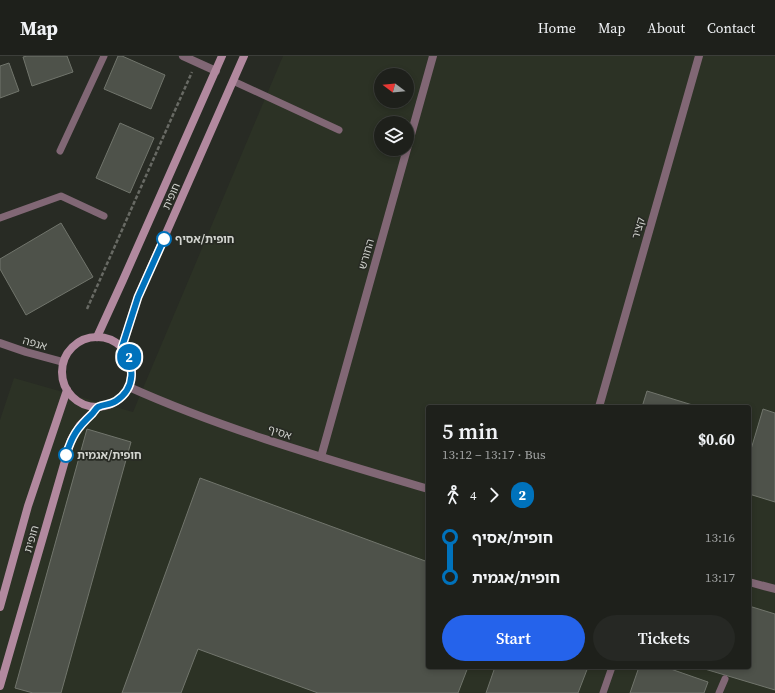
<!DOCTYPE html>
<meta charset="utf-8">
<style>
:root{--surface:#1e201b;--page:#262824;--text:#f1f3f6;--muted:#a1a3a3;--line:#3c3e3a;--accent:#2563eb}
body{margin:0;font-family:"Source Serif 4","Noto Sans Hebrew",serif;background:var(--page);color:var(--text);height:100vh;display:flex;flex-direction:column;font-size:15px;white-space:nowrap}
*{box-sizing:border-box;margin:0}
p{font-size:13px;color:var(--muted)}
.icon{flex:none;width:22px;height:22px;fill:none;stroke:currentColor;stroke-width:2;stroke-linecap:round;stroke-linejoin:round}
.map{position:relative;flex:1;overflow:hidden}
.details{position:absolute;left:426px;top:349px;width:325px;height:264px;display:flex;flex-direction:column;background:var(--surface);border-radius:4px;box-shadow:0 2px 6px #0003,0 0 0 1px var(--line)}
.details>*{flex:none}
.badge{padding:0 8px;border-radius:13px;font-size:14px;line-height:26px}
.needle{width:26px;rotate:286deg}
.buttons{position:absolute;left:374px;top:12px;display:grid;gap:8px}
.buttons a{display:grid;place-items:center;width:40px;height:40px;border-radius:50%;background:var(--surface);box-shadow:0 2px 6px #0003,0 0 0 1px var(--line);font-size:20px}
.map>.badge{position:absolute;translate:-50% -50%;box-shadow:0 0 0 2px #fff}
.legs{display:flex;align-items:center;gap:6px;height:44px;padding:0 16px;font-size:13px}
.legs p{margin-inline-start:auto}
.summary{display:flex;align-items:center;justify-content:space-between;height:68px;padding:0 16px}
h1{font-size:22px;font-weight:600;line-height:30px}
.cta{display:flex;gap:8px;margin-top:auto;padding:8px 16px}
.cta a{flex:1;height:46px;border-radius:24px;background:var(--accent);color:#fff;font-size:16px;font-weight:600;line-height:46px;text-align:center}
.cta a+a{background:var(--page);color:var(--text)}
ul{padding:0 16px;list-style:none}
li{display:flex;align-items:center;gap:14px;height:40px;font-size:15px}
li i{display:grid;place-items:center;width:6px;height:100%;margin:0 5px;background:currentColor}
li i::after{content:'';width:10px;height:10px;margin:-5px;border:3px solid;border-radius:50%;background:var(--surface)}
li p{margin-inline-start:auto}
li:first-child i{background:linear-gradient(#0000 50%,currentColor 0)}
li:last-child i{background:linear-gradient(currentColor 50%,#0000 0)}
header{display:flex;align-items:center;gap:24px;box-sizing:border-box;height:56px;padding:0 20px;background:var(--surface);border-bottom:1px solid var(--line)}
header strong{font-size:19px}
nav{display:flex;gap:22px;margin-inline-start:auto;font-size:14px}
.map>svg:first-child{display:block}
</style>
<header>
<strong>Map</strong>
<nav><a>Home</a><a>Map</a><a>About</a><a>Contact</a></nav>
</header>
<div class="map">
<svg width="775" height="637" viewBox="0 0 775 637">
<rect width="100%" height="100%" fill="#282b24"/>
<path fill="#2c3225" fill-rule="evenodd" d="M 283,0 L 775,0 L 775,637 L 0,637 L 0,364 L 14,322 L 133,356 ZM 381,19 L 407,19 L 407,45 L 381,45 ZM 381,67 L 407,67 L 407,93 L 381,93 ZM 428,351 L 749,351 L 749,611 L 428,611 Z"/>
<g fill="#4e524a" stroke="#71756c">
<polygon points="27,0 67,0 73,16 32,30 23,1"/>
<polygon points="118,0 122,0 165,19 151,53 104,33"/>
<polygon points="9,7 19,35 0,42 0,10"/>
<polygon points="120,67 154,82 130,137 96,122"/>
<polygon points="61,167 93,221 26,259 0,213 0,203"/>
<polygon points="647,335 699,351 642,351"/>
<polygon points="763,353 775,357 775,446 749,438 749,400"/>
<polygon points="87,373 131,386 61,637 33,637 15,632"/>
<polygon points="200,422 428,506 428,611 468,611 458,637 318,637 198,593 181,637 122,637"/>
<polygon points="749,550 775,558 775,634 698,611 749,611"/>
<polygon points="495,611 588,611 578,637 486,637"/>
<polygon points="639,611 665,611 708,626 704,637 630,637"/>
</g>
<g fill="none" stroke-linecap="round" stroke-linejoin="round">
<polyline stroke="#686a64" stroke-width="2.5" stroke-dasharray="4 2" stroke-linecap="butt" points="87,253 192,16"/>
<g stroke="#816775" stroke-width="7">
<polyline points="233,25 339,74"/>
<polyline points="60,95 104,0"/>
<polyline points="0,162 61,140 104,160"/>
<polyline points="603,637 612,611"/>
<polyline points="719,637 725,623"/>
</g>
<g stroke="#816775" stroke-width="8">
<polyline points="183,0 216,15"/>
<polyline points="0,287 26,296 63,306"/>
<path d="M 129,331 C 225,374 327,403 428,433"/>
<polyline points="599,351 699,0"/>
<polyline points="321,401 433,0"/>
<polyline points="749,526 775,533"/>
</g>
<g stroke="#b2899f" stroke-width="8">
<polyline points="97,281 123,224 222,0"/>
<circle cx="97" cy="316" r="35"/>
<polyline points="122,291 138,241 244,0"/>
<polyline points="0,551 28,450 67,334"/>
<polyline points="0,630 71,384 80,369 98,351"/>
</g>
</g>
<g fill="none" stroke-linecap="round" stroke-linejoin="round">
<defs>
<path id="line-1" d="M 66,399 C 72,380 77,372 92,358 C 94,356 96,352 98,351 C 104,348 110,349 116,345 C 136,332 135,309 122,291 L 138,241 L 164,183"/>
</defs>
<use href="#line-1" stroke="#fff" stroke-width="9"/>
<use href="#line-1" stroke="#0072bc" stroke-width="6"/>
</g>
<g fill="#fff" stroke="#0072bc" stroke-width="2">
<circle cx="164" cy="183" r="7"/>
<circle cx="66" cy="399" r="7"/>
</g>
<g text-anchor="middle" stroke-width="3.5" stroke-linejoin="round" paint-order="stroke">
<g font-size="11" fill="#d3d5d0" stroke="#282b24">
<text transform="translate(171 140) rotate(-66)" y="4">חופית</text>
<text transform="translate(638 172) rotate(-74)" y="4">קציר</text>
<text transform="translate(366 198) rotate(-74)" y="4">החורש</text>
<text transform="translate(35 287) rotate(16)" y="4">אנפה</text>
<text transform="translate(280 376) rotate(18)" y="4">אסיף</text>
<text transform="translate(31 483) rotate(-74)" y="4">חופית</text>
</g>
<g font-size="11" font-weight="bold" fill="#d3d5d0" stroke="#282b24" text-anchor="start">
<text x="175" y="187">חופית/אסיף</text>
<text x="77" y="403">חופית/אגמית</text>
</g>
</g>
</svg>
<div class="buttons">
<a><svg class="needle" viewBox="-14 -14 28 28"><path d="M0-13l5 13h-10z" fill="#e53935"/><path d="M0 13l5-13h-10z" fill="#a1a3a3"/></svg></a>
<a><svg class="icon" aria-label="layers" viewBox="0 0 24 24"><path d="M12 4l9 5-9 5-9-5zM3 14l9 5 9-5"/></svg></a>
</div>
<b class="badge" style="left:129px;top:301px;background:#0072bc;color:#fff">2</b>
<section class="details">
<div class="summary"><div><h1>5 min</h1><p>13:12 – 13:17 · Bus</p></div><b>$0.60</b></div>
<div class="legs"><svg class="icon" aria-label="walk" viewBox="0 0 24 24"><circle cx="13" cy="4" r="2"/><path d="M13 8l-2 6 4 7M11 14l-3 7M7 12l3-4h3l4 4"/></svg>4<svg class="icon" aria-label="forward" viewBox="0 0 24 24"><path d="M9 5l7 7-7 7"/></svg><b class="badge" style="background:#0072bc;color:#fff">2</b></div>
<ul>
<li><i style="color:#0072bc"></i><b>חופית/אסיף</b><p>13:16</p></li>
<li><i style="color:#0072bc"></i><b>חופית/אגמית</b><p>13:17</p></li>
</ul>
<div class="cta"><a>Start</a><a>Tickets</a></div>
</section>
</div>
